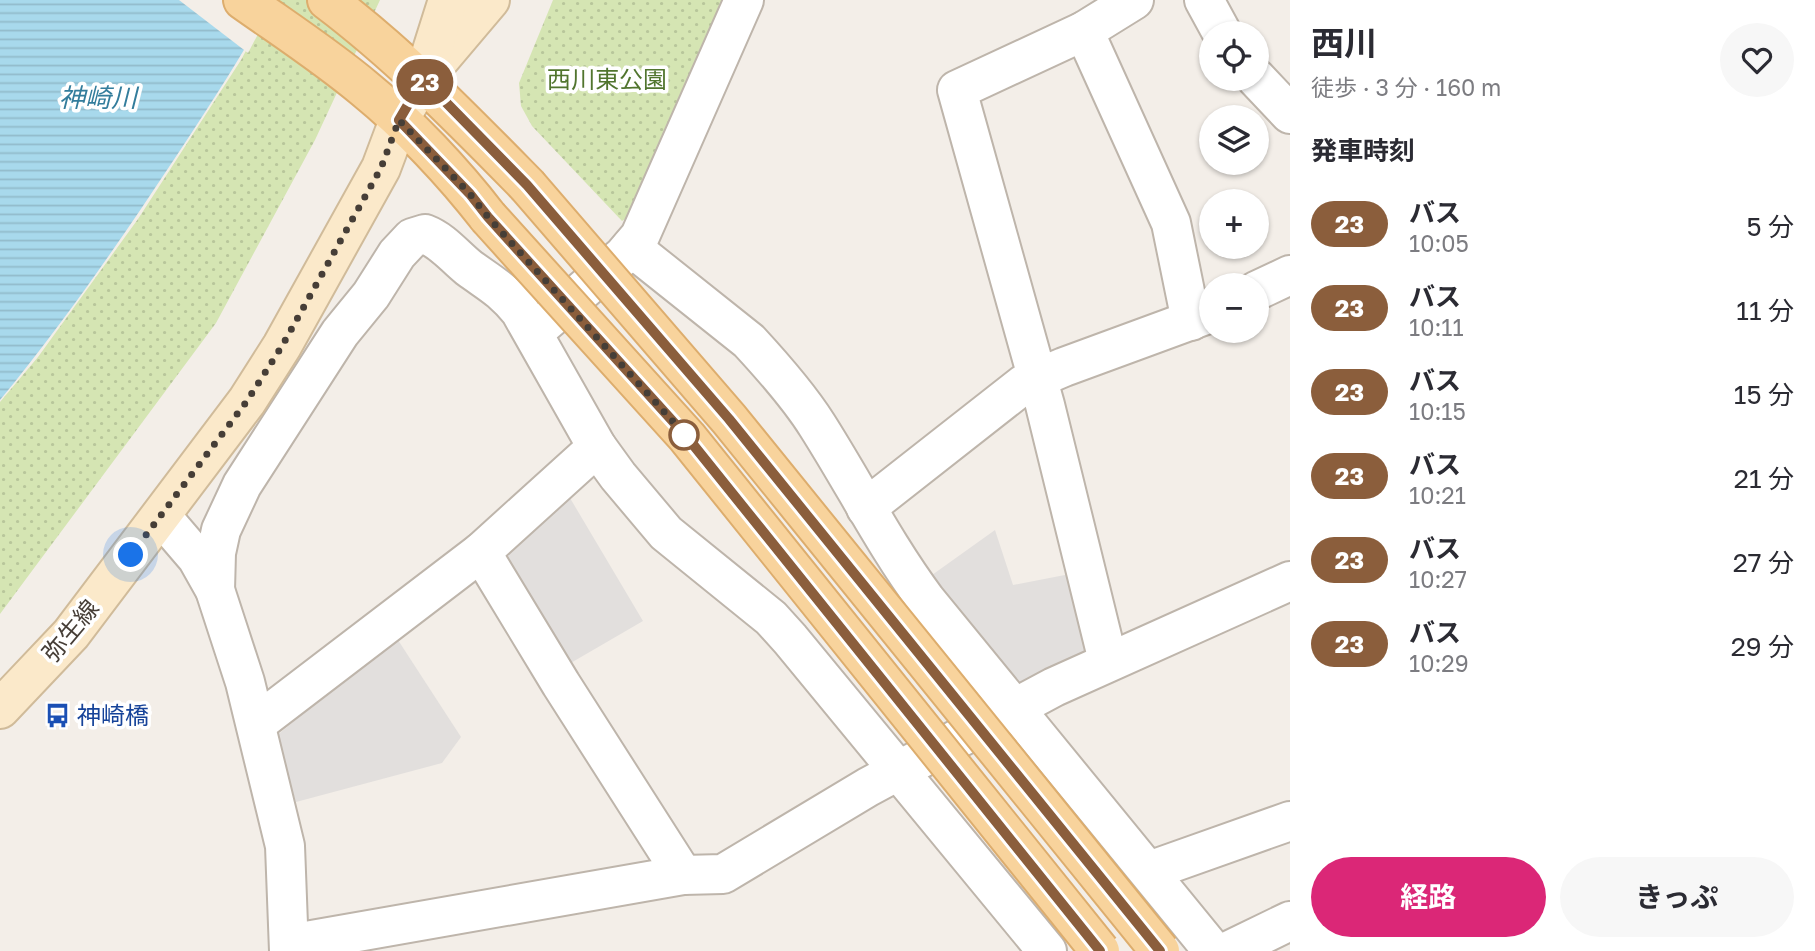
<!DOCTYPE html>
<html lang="ja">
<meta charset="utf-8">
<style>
:root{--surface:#fff;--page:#f7f7f7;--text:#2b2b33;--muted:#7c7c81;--accent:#db2777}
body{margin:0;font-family:"Golos Text","Noto Sans JP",sans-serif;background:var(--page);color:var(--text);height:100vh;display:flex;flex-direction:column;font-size:26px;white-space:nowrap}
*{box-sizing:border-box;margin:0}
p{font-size:23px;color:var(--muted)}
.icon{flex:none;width:38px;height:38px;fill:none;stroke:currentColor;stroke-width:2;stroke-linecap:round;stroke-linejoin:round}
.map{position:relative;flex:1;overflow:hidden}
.details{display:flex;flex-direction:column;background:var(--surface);width:525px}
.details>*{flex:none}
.badge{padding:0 14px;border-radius:23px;font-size:24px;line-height:46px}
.controls{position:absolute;left:1199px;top:21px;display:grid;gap:14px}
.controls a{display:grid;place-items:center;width:70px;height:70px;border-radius:50%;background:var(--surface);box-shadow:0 2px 5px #0004;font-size:35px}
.you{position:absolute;width:35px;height:35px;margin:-18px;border:5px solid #fff;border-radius:50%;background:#1a73e8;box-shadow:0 0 0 10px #1a73e833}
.map>.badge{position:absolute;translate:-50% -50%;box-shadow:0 0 0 4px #fff}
h2{padding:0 21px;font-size:26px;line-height:63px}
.round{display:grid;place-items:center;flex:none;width:74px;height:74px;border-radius:37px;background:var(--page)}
.head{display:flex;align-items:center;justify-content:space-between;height:119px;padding:0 21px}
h1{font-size:33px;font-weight:700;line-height:52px}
.action{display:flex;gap:14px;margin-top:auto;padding:14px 21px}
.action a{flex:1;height:80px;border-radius:42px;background:var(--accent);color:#fff;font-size:28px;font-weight:700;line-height:80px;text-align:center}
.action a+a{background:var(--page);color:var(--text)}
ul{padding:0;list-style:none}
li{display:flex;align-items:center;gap:21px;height:84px;padding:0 21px}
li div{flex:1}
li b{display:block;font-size:26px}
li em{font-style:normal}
li .badge{min-width:77px;font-weight:700;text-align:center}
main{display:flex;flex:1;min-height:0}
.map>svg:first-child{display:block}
</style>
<main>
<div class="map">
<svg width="1290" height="951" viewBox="0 0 1290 951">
<defs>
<pattern id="grass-dots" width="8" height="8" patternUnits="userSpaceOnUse" patternTransform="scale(1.75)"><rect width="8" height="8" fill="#d5e5b3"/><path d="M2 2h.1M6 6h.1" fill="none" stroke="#b8c69b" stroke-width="1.8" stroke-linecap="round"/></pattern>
<pattern id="water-rules" width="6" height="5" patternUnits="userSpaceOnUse" patternTransform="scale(1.75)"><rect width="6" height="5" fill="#a8d9ec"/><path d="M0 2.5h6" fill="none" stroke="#92bbcb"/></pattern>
</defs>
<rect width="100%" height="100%" fill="#f3eee8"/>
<g fill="url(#grass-dots)">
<polygon points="273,0 380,0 315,140 216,323 0,614 0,402 38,357 138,219 241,60"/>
<polygon points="553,0 727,0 640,210 622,221 532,126 521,106 519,83"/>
</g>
<g fill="#e2dfdd">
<polygon points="570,498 643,621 569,664 507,561 511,533"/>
<polygon points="995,530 1013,585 1070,574 1087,651 1034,682 1010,681 932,575"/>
<polygon points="396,637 461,737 442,763 296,802 275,737"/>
</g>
<path fill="url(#water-rules)" d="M 0,0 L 272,0 C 243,55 209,106 175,158 C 120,241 63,324 0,400 Z"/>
<polygon fill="#f3eee8" points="179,0 276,0 248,53"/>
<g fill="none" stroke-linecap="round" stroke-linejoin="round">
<defs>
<g id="street">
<polyline points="1204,0 1222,33"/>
<polyline points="1084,31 1171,223 1191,321"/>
<polyline points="1256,78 1290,114"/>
<path d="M 631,247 L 749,341 C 773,367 798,395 817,425 C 854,483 885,545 926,600 L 1213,951"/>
<polyline points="1256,291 1290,275"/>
<polyline points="542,325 623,256 640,236 744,0"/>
<polyline points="866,508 1024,384 1064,367 1211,313"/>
<polyline points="161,516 197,558 215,590 245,682 285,846 289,951"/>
<polyline points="481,552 561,684 683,875"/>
<path d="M 215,590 L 216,553 L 221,530 L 242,485 L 340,333 L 371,295 L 397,254 L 412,238 L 425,234 C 443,241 454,256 469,268 C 491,284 502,289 520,311 L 597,447 L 618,476 L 666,533 L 771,618 L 790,639 L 1047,951"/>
<polyline points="1108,661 1045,405 957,90 1084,31 1134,0"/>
<polyline points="256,724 481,552 597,447"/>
<polyline points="1149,871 1290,821"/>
<polyline points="289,944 683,875 723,874 868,787 1054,687 1290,581"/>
<polyline points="1228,951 1290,921"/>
</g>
<g id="secondary">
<polyline points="435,65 490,0"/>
<polyline points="0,709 71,634 247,401 282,346 381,168 399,120 423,79 448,0"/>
</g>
<g id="primary">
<path d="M 243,0 C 284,29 327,57 365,89 C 408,124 454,173 488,217"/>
<path d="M 327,0 C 400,55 463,120 527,185"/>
</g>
</defs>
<use href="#street" stroke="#beb5ab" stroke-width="42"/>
<use href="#secondary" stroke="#d0bb9a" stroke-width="42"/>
<use href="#primary" stroke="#ddad6d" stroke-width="42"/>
<use href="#street" stroke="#fff" stroke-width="38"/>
<use href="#secondary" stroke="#fbe9ca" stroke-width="38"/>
<use href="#primary" stroke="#f8d39c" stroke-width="38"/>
<defs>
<g id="primary-bridge">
<polyline points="527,185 729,419 1160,951"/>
<polyline points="488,217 687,437 1100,951"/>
</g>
</defs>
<use href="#primary-bridge" stroke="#ddad6d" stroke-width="42" stroke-linecap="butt"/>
<use href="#primary-bridge" stroke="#f8d39c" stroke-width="38"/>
</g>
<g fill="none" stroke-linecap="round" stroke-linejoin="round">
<defs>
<polyline id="line" points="1100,951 687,437 488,217 470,194 399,120 423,79 527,185 729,419 1160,951"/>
</defs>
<use href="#line" stroke="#fff" stroke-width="16"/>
<use href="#line" stroke="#8b5e3c" stroke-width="10"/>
<polyline stroke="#463e37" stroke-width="7" stroke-dasharray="0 12.6" points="131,555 247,401 282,346 381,168 399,120 470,194 488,217 687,437 684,435"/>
</g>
<defs>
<symbol id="bus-bare" viewBox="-9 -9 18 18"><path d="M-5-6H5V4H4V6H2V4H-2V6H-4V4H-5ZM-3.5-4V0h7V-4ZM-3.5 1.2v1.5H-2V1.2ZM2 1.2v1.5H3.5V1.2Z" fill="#1a4fb4" stroke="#fff" stroke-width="2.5" paint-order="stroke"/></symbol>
</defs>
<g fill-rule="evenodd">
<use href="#bus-bare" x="40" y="698" width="35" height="35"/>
</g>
<circle fill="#fff" stroke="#8b5e3c" stroke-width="3.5" cx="684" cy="435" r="14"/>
<g text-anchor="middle" stroke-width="7" stroke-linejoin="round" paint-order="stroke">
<g font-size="24" fill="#51752e" stroke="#fff">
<text x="607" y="88">西川東公園</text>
</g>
<g font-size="24" fill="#463e37" stroke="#fff">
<text transform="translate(71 631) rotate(-50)" y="8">弥生線</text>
</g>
<g font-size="24" fill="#164399" stroke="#fff" text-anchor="start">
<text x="77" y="724">神崎橋</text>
</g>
<g font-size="26" font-style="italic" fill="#337d9c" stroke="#fff">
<text x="98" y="107">神崎川</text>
</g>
</g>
</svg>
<div class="controls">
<a><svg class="icon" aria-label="locate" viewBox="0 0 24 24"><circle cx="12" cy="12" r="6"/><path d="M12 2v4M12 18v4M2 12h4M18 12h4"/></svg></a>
<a><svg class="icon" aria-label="layers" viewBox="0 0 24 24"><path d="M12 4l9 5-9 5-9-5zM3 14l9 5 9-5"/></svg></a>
<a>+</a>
<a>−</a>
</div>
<div class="you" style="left:131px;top:555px"></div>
<b class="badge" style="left:425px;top:82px;background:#8b5e3c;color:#fff">23</b>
</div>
<section class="details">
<div class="head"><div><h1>西川</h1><p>徒歩 · 3 分 · 160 m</p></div><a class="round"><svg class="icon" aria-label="heart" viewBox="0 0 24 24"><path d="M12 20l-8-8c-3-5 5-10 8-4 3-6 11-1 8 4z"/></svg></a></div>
<h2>発車時刻</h2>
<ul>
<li><span class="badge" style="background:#8b5e3c;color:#fff">23</span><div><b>バス</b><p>10:05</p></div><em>5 分</em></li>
<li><span class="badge" style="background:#8b5e3c;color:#fff">23</span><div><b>バス</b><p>10:11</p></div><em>11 分</em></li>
<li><span class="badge" style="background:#8b5e3c;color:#fff">23</span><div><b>バス</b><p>10:15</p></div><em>15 分</em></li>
<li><span class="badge" style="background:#8b5e3c;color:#fff">23</span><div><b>バス</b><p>10:21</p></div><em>21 分</em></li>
<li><span class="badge" style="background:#8b5e3c;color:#fff">23</span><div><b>バス</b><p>10:27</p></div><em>27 分</em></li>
<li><span class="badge" style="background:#8b5e3c;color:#fff">23</span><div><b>バス</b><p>10:29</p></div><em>29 分</em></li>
</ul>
<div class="action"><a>経路</a><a>きっぷ</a></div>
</section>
</main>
